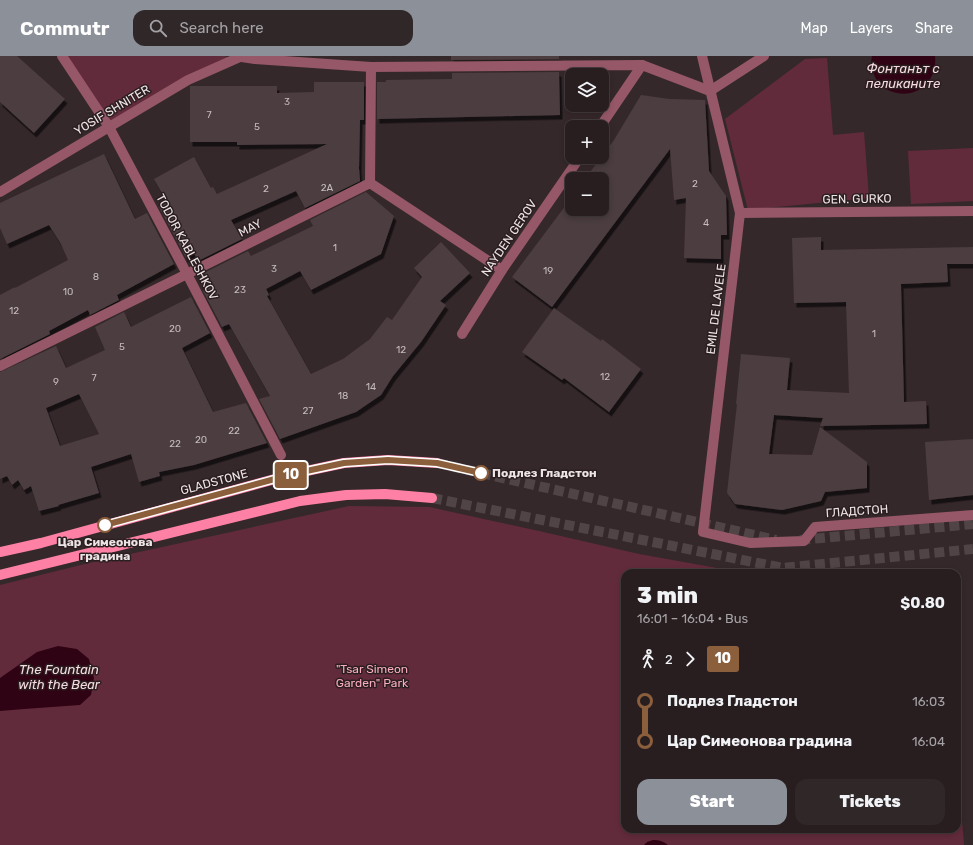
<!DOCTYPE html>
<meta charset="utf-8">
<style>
:root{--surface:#281e20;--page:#302729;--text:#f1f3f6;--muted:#a5a2a5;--line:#443c3e;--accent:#8c9099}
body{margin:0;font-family:Rubik,sans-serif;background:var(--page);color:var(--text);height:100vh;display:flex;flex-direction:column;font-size:15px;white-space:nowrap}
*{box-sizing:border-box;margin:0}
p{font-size:13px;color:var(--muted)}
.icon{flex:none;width:22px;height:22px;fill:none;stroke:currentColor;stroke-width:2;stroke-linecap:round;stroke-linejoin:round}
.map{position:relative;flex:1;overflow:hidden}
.drawer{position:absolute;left:621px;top:513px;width:340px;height:264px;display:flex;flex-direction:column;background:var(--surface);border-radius:12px;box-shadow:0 2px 6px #0003,0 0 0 1px var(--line)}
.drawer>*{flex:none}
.badge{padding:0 8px;border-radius:3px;font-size:14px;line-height:26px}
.tools{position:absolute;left:565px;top:12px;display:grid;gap:8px}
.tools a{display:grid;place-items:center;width:44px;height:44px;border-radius:8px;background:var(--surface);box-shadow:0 2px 6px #0003,0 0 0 1px var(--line);font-size:20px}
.map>.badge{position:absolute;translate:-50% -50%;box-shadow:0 0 0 2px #fff}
.legs{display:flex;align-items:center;gap:6px;height:44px;padding:0 16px;font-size:13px}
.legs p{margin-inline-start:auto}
.headline{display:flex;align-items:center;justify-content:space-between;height:68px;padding:0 16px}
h1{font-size:22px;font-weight:800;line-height:30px}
.button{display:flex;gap:8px;margin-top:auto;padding:8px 16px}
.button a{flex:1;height:46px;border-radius:12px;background:var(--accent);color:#fff;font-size:16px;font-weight:800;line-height:46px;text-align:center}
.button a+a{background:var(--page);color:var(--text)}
ul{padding:0 16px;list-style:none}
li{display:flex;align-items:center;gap:14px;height:40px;font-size:15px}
li i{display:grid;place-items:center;width:6px;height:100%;margin:0 5px;background:currentColor}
li i::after{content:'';width:10px;height:10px;margin:-5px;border:3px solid;border-radius:50%;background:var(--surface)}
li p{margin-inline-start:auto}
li:first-child i{background:linear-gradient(#0000 50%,currentColor 0)}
li:last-child i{background:linear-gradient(currentColor 50%,#0000 0)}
header{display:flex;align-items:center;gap:24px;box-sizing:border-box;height:56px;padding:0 20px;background:var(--accent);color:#fff}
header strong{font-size:19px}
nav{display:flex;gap:22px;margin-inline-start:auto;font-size:14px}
.search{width:280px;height:36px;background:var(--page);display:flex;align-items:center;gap:10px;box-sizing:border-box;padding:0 14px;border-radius:12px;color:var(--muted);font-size:15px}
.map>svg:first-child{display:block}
</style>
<header>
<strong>Commutr</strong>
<div class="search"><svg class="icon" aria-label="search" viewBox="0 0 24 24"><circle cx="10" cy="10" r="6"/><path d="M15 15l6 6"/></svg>Search here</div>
<nav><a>Map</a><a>Layers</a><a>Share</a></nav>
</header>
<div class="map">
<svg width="973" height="789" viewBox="0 0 973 789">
<defs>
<filter id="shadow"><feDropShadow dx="2.5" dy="4.5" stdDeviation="0" flood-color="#0009"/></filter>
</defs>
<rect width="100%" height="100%" fill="#35282b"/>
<g fill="#622b3b">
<polygon points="62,0 224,0 236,3 109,71"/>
<polygon points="827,2 833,79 864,76 869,142 748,154 725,63 805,3"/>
<polygon points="973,92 973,145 911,148 908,95"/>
<polygon points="349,450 429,451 539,475 639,498 745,517 625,517 625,773 957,773 957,728 959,728 964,789 0,789 0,529 89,507"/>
</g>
<g fill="#300314">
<path d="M 872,0 L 935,0 C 938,27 914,46 888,34 C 883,32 878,27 875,21 C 872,14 870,8 872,0 Z"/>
<polygon points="58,590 77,593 89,603 94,622 91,639 80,649 24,653 0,655 0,622 37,596"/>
<path d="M 653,784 C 659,784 663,785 668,789 L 644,789 L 647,786 Z"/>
</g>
<g fill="#4c3d40" fill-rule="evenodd" filter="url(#shadow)">
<polygon points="0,0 17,0 65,43 34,77 0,46"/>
<polygon points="451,0 559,0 559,3 451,4"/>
<polygon points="559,16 560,59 377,63 377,26 386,26 386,24 452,23 452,17"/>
<polygon points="314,26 364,26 364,64 360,64 359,112 360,125 305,152 296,135 231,164 242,183 198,205 194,197 186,202 159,151 167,146 154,123 194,101 211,132 213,131 217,138 327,88 237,89 237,86 190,86 190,30 277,30 277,37 314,36"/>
<polygon points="641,39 669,43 705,44 709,115 726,140 727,179 721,179 721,203 684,202 686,142 674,144 670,93 552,251 512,221 572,141 572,153 602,153 602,123 585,123 614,84"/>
<polygon points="104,98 135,163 147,157 174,208 117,239 119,244 90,259 88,254 49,275 50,278 0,303 0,239 15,231 15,232 68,204 61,188 49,169 7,188 0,172 0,147"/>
<polygon points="366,136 394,160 381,198 311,234 300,215 266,233 269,239 267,240 311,318 343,303 370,283 387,261 392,264 422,221 414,212 441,186 470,217 440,245 446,249 421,286 393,320 381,339 356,356 280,383 259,343 270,340 229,268 222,271 203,235 212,230 204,217 248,195 251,200 313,170 310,164"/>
<polygon points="821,181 821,194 973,191 973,208 947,208 948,226 901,228 904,346 926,345 927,368 820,370 823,362 774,359 769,398 812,399 820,371 867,406 867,432 825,436 821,445 782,454 735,448 727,437 737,348 736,348 741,298 790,302 787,334 849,337 846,246 794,247 792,182"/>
<path d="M 191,241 L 210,277 L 182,292 L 213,356 L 246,347 L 267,387 L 194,409 L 159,416 L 160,420 L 139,426 L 131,398 L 91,411 L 99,437 L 58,449 L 59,450 L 39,455 L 31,430 L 24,434 L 18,424 L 12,429 L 7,420 L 0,423 L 0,316 L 56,290 L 66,312 L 105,294 L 95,271 L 124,256 L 131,271 ZM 79,338 L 99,378 L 60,390 L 46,352 Z"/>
<polygon points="554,252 601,285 602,283 641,313 609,356 564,322 562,324 522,296"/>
<polygon points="973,383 973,439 929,444 925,386"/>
</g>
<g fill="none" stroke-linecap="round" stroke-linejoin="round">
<g stroke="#514447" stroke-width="10" stroke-dasharray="10 5" stroke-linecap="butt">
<polyline points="437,407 776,484"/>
<polyline points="432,442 783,512 973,493"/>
<polyline points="800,484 973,468"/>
</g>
<g stroke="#965868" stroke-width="10">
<polyline points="62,0 109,71 187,218 281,399"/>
<polyline points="235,0 255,3 371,11 642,9 710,35"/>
<polyline points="702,0 740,157 703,476 750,487 804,485 815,471 973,459"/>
<polyline points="710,35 764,0"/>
<polyline points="600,71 642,9"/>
<polyline points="370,127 371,11"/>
<polyline points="0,136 188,24 240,1"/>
<polyline points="740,157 973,155"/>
<polyline points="462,278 502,214 580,101"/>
<polyline points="0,310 187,218 370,127 502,214"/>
</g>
<g stroke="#fe80a4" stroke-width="10">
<polyline points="0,496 41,487 297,417 344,407 388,404 437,407"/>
<polyline points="0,519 300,445 346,439 385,438 432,442"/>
</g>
</g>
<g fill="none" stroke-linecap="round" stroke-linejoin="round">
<defs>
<polyline id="line-1" points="105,469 297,417 344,407 388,404 437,407 481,417"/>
</defs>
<use href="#line-1" stroke="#fff" stroke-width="9"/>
<use href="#line-1" stroke="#8b5e3c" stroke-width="6"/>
</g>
<g fill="#fff" stroke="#8b5e3c" stroke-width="2">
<circle cx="481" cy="417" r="7"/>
<circle cx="105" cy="469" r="7"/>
</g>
<g text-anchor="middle" stroke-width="3" stroke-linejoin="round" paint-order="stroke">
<g font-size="10" fill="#c5babc">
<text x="287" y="49">3</text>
<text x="209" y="62">7</text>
<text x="257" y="74">5</text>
<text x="695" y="131">2</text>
<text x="327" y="135">2А</text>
<text x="266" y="136">2</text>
<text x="706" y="170">4</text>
<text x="335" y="195">1</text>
<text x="274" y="216">3</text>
<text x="548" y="218">19</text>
<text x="96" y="224">8</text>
<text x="240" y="237">23</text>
<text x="68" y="239">10</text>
<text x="14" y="258">12</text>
<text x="175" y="276">20</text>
<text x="874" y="281">1</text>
<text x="122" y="294">5</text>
<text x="401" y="297">12</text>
<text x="605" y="324">12</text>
<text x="94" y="325">7</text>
<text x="56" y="329">9</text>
<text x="371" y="334">14</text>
<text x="343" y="343">18</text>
<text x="308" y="358">27</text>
<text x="234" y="378">22</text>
<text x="201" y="387">20</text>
<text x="175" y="391">22</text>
</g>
<g font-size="12" fill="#ede4e6" stroke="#2b1e21">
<text transform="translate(112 54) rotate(-31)" y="4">YOSIF SHNITER</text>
<text transform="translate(857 143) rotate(-1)" y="4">GEN. GURKO</text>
<text transform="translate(250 172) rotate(-27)" y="4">MAY</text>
<text transform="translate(509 182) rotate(-56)" y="4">NAYDEN GEROV</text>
<text transform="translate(187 191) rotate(62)" y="4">TODOR KABLESHKOV</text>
<text transform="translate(716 253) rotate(-83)" y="4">EMIL DE LAVELE</text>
<text transform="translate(214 426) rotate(-15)" y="4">GLADSTONE</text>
<text transform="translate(857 455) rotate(-4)" y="4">ГЛАДСТОН</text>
</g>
<g font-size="12" font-weight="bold" fill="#ede4e6" stroke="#2b1e21" text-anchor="start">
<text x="492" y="421">Подлез Гладстон</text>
<text x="105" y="490" text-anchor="middle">Цар Симеонова<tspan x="105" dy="14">градина</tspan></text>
</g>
<g font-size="12" fill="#f9acbe" stroke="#2b1e21">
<text x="372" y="617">"Tsar Simeon<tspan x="372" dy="14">Garden" Park</tspan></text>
</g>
<g font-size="13" font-style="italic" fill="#f7dbe1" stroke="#2b1e21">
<text x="903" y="17">Фонтанът с<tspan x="903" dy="15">пеликаните</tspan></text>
<text x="59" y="618">The Fountain<tspan x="59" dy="15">with the Bear</tspan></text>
</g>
</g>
</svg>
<div class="tools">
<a><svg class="icon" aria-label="layers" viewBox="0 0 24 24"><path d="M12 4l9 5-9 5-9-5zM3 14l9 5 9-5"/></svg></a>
<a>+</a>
<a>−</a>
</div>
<b class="badge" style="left:291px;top:419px;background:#8b5e3c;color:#fff">10</b>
<section class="drawer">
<div class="headline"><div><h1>3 min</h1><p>16:01 – 16:04 · Bus</p></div><b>$0.80</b></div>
<div class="legs"><svg class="icon" aria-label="walk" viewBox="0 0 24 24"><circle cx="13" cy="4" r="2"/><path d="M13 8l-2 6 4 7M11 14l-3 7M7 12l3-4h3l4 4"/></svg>2<svg class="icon" aria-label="forward" viewBox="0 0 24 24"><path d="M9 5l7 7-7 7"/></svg><b class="badge" style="background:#8b5e3c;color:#fff">10</b></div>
<ul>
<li><i style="color:#8b5e3c"></i><b>Подлез Гладстон</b><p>16:03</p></li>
<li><i style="color:#8b5e3c"></i><b>Цар Симеонова градина</b><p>16:04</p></li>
</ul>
<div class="button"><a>Start</a><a>Tickets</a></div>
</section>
</div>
